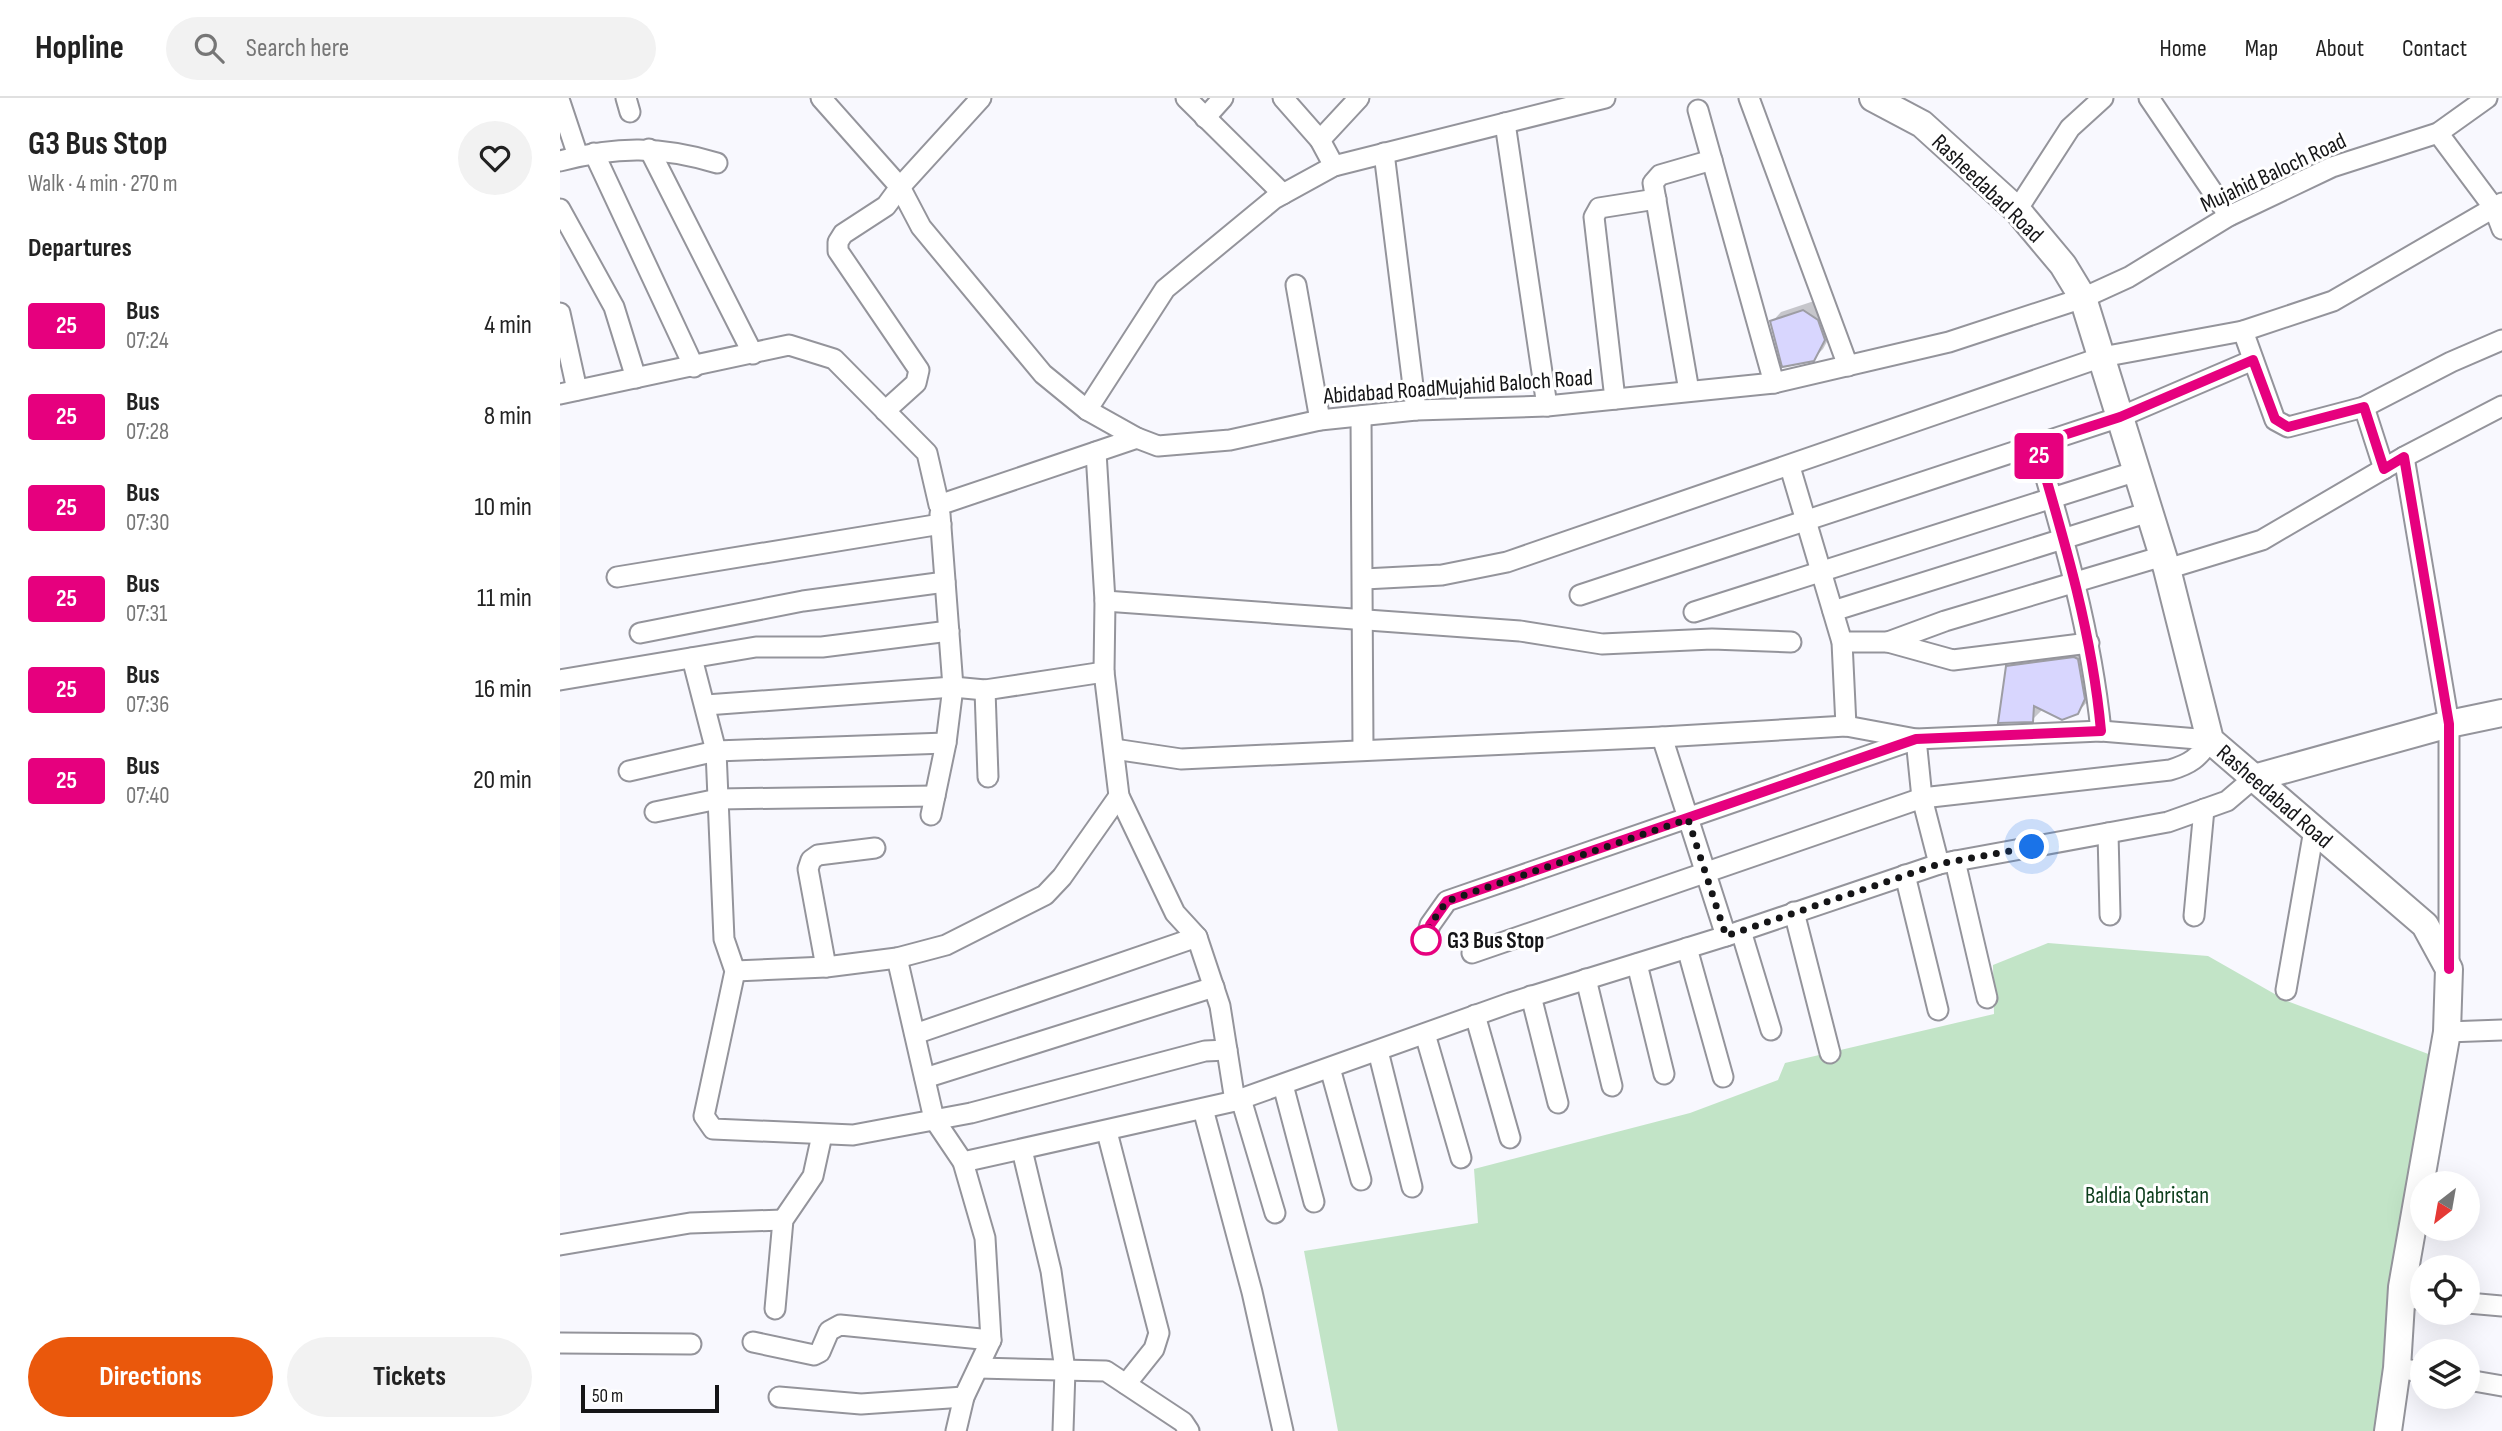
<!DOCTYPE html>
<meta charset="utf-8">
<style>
:root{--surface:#fff;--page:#f2f2f2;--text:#222;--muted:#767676;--line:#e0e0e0;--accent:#ea580c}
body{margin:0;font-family:"Sofia Sans Condensed",sans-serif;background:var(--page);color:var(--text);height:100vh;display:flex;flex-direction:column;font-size:26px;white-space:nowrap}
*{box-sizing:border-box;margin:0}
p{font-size:23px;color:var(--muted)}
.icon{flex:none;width:38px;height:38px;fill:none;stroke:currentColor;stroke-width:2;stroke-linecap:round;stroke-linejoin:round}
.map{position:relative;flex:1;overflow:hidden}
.details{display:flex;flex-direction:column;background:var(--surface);width:560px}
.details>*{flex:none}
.badge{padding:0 14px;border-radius:5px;font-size:24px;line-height:46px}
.needle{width:46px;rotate:211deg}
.controls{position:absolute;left:1850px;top:1073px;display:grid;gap:14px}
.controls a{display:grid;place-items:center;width:70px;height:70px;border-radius:50%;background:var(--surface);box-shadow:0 7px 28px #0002;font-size:35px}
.scale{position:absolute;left:21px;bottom:18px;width:138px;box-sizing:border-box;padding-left:7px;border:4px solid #151517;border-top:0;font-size:19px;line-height:24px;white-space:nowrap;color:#151517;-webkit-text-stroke:5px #fff;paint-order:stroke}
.you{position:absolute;width:35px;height:35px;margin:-18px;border:5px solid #fff;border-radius:50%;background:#1a73e8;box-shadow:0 0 0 10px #1a73e833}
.map>.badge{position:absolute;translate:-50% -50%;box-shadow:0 0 0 4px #fff}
h2{padding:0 28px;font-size:26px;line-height:63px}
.round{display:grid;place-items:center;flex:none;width:74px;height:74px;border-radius:37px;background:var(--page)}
.summary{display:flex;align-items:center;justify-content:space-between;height:119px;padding:0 28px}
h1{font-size:33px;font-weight:700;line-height:52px}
.button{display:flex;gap:14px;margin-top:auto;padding:14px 28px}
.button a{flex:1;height:80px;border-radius:42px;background:var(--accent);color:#fff;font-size:28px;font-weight:700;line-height:80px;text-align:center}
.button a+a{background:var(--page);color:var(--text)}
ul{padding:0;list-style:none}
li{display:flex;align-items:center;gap:21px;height:91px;padding:0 28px}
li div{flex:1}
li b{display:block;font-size:26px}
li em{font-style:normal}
li .badge{min-width:77px;font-weight:700;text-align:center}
header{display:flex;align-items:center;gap:42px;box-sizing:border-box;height:98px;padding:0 35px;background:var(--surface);border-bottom:2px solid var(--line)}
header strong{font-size:33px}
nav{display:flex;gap:38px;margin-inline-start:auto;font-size:24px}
.search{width:490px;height:63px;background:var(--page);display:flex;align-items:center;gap:18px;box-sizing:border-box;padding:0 24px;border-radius:38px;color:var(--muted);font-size:26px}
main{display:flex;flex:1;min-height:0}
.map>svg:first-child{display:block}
</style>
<header>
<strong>Hopline</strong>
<div class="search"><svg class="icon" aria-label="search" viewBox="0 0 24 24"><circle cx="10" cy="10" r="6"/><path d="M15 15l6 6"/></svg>Search here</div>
<nav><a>Home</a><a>Map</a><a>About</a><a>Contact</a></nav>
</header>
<main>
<section class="details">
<div class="summary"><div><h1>G3 Bus Stop</h1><p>Walk · 4 min · 270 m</p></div><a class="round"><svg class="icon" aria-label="heart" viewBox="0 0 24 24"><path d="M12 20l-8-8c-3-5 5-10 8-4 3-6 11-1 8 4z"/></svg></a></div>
<h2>Departures</h2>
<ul>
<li><span class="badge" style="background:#e6007e;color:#fff">25</span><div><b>Bus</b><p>07:24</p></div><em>4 min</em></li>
<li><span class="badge" style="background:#e6007e;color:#fff">25</span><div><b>Bus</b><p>07:28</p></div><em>8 min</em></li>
<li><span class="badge" style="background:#e6007e;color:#fff">25</span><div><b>Bus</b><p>07:30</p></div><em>10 min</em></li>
<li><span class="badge" style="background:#e6007e;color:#fff">25</span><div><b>Bus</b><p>07:31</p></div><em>11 min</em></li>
<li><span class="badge" style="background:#e6007e;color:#fff">25</span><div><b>Bus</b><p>07:36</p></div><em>16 min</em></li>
<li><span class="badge" style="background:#e6007e;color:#fff">25</span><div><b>Bus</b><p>07:40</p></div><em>20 min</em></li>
</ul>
<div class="button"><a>Directions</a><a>Tickets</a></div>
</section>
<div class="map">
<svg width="1942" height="1333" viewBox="0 0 1942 1333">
<rect width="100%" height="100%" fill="#f8f8fe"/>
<polygon fill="#c2e4c7" points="1488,845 1648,858 1727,903 1887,963 1828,1333 778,1333 744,1153 918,1125 914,1071 1130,1015 1218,982 1225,965 1434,916 1433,867"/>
<g fill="#0003">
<polygon points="1254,203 1267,212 1274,231 1263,251 1253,261 1212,224 1221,214"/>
<polygon points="1531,549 1530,601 1517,615 1483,611 1472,622 1448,569 1461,555"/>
</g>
<g fill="#d8d6fe" stroke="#9d9da4" stroke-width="2">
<polygon points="1243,212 1258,222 1265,242 1254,263 1222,269 1210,223"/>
<polygon points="1514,559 1518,561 1525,601 1518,616 1502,622 1474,608 1473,624 1438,625 1446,568"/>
</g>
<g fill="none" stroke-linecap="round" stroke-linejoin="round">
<defs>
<g id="minor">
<polyline points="66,0 70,14"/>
<polyline points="261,0 340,89 361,129 483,276 527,312 577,340 598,348 670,342 760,322 856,312 987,308 1214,285 1389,244 1523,200 1569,179 1669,118 1772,69 1878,35 1927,0"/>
<polyline points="626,0 723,96"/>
<polyline points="723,0 760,42 774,68"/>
<polyline points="1189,0 1288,268"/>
<polyline points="1589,0 1669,118"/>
<polyline points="0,4 18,58"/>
<polyline points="1138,12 1214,285"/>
<polyline points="645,20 663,0"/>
<polyline points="945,25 987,308"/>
<polyline points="1878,35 1934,110 1942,131"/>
<polyline points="760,42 799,0"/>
<polyline points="89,51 193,256"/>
<polyline points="34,55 134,269"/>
<polyline points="824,55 856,312"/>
<path d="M 0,63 C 57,48 101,48 157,65"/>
<polyline points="0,111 54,209 76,280"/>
<polyline points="1457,112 1510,30 1543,0"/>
<polyline points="736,187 760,322"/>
<polyline points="0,215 17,292"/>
<polyline points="1683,233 1715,322 1728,329 1804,309 1891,264 1942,242"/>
<polyline points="1129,293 1093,85 1100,77 1152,62"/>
<polyline points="0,296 229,247 274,261 367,355 379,407 577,340"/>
<polyline points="1055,301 1034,119 1039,110 1096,101"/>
<polyline points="1804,309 1824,371"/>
<polyline points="527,312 605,191 714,101 774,68 1045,0"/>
<polyline points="325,313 356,285 359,272 278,153 278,144 283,136 326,108 340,89 421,0"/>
<polyline points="801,318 803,650"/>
<path d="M 1476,346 C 1504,441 1531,534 1541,633"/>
<polyline points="536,354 545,503 544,574 559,698 615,815 637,839 660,908 675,1003"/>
<polyline points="1844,359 1889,626 1889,870"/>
<polyline points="1230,369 1282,544 1286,628"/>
<polyline points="1607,471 1702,442 1844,359 1942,308"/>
<polyline points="57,479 381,426"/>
<polyline points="804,481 882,477 947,464 1542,259 1683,233 1773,203 1942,105"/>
<polyline points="1020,497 1560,319 1693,262"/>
<polyline points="545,503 960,533 1042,546 1152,541 1231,544"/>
<polyline points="1273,513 1589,414"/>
<polyline points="1134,514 1577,373"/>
<polyline points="80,535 243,503 385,484"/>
<polyline points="1282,544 1328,544 1393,562 1529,545"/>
<polyline points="1328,544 1385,523 1603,458"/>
<polyline points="132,560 156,653 164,841 175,873 144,1018 153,1031 293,1037 411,1015 645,953 667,952"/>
<polyline points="0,582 196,549 262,549 389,533"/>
<polyline points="425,592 428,679"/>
<polyline points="146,607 393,589 425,592 544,574"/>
<polyline points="1102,639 1166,838"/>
<path d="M 554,651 L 621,661 L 1102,639 L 1286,628 L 1356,641 L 1541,633 L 1650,642 C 1639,660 1630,666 1610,672 L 1362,700 L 912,855"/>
<polyline points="69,673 156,653 386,645"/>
<polyline points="95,714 158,701 375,698"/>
<polyline points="371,717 386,645 393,589 380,416"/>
<polyline points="1548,735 1550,817"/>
<polyline points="1395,763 1427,900"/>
<polyline points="1345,777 1378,912"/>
<polyline points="1234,814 1270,955"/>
<polyline points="1634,818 1644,711"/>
<polyline points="1181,833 1211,932"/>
<polyline points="866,841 870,827 887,803 1356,641 1362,700 1379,766"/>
<polyline points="1127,850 1163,979"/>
<polyline points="337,860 374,1021 403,1064 425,1140 431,1242 404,1299 396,1333"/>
<polyline points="1077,866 1104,976"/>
<polyline points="266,869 248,771 251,762 258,757 315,750"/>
<polyline points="175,873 266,869 337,860 386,847 485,797 502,779 559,698"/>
<polyline points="1026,881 1052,988"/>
<polyline points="1726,892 1754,732"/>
<polyline points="971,898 998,1005"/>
<polyline points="915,917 950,1040"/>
<polyline points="1887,934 1942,932"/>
<polyline points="355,936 637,839"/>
<polyline points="865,936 901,1060"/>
<polyline points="818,953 852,1089"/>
<polyline points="770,970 801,1082"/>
<polyline points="365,980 654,889"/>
<polyline points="723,987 754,1104"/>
<polyline points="681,1001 715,1115"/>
<polyline points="643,1011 692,1194 723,1333"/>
<polyline points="547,1034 599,1235 594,1251 566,1286"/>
<polyline points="462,1052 491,1173 505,1272 503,1333"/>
<polyline points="403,1064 675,1003 950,905 1166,838 1379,766 1608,724 1667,703 1694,680"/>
<polyline points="0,1147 130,1125 223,1122"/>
<polyline points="1841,1200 1862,1201"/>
<polyline points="1908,1205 1942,1208"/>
<polyline points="215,1211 223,1122 253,1078 262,1037"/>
<polyline points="193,1244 254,1257 260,1254 269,1233 280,1227 431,1242"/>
<polyline points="0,1245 131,1246"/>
<polyline points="418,1270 546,1273 623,1324 629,1333"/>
<polyline points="1837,1270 1862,1274"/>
<polyline points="1908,1282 1942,1288"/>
<polyline points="219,1299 301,1306 404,1299"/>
</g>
<g id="secondary">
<polyline points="1313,0 1362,26 1457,112 1503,167 1523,200 1607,471 1650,642 1865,827 1889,871 1887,934 1842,1189 1837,1270 1828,1333"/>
<polyline points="1694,680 1889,626 1942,615"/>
</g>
</defs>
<use href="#minor" stroke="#94949b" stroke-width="23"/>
<use href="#secondary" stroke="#94949b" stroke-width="30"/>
<use href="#minor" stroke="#fff" stroke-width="19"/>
<use href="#secondary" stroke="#fff" stroke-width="26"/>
</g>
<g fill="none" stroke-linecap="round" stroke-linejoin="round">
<defs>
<path id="line" d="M 866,842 L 870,827 L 887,803 L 1356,641 L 1541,633 C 1532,534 1504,441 1476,346 L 1560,319 L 1693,262 L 1715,321 L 1728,329 L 1804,309 L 1824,371 L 1844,359 L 1889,626 L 1889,871"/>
</defs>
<use href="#line" stroke="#fff" stroke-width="16"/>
<use href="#line" stroke="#e6007e" stroke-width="10"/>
<polyline stroke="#151517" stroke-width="7" stroke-dasharray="0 12.6" points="866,842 870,827 887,803 1128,721 1166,838 1379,766 1472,749"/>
</g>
<circle fill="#fff" stroke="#e6007e" stroke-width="3.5" cx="866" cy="842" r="14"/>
<g text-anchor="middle" stroke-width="6" stroke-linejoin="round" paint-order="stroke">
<g font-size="23" fill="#151517" stroke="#fff">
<text transform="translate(1713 74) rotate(-25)" y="8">Mujahid Baloch Road</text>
<text transform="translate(1428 90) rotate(44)" y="8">Rasheedabad Road</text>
<text transform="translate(898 288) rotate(-4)" y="8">Abidabad RoadMujahid Baloch Road</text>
<text transform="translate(1715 698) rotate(41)" y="8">Rasheedabad Road</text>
</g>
<g font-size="23" font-weight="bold" fill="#151517" stroke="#fff" text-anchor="start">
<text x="887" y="850">G3 Bus Stop</text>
</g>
<g font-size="23" fill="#0c3d1b" stroke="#fff">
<text x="1587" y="1105">Baldia Qabristan</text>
</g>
</g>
</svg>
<div class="controls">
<a><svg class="needle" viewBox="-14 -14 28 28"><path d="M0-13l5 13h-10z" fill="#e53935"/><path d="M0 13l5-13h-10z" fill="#767676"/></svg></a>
<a><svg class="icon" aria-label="locate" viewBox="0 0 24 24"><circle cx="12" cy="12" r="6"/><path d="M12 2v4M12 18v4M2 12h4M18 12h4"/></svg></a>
<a><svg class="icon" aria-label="layers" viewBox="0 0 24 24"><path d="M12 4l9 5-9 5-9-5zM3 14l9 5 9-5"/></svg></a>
</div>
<div class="scale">50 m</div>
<div class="you" style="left:1472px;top:749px"></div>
<b class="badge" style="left:1479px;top:358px;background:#e6007e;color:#fff">25</b>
</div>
</main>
